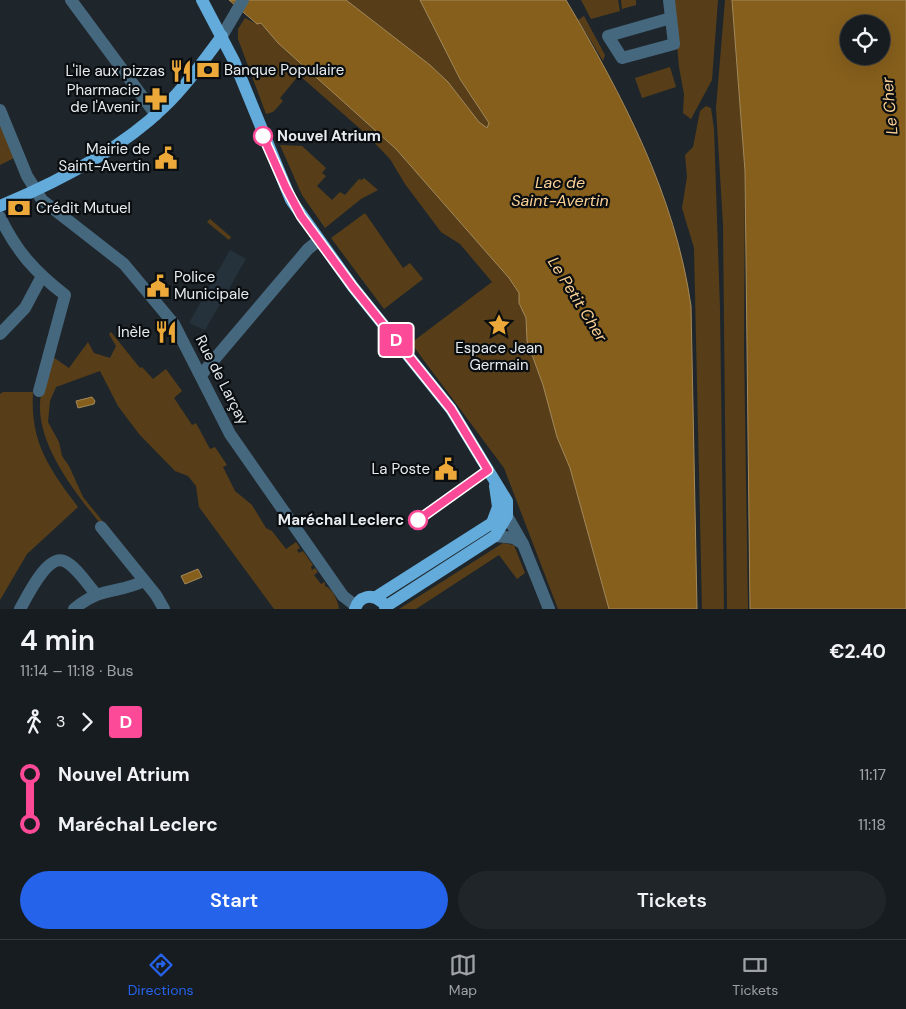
<!DOCTYPE html>
<meta charset="utf-8">
<style>
:root{--surface:#171c20;--page:#202529;--text:#f1f3f6;--muted:#9ea1a5;--line:#363a3e;--accent:#2563eb}
body{margin:0;font-family:"DM Sans",sans-serif;background:var(--page);color:var(--text);height:100vh;display:flex;flex-direction:column;font-size:19px;white-space:nowrap}
*{box-sizing:border-box;margin:0}
p{font-size:16px;color:var(--muted)}
.icon{flex:none;width:28px;height:28px;fill:none;stroke:currentColor;stroke-width:2;stroke-linecap:round;stroke-linejoin:round}
.map{position:relative;height:609px;overflow:hidden}
.sheet{display:flex;flex-direction:column;background:var(--surface);flex:1}
.sheet>*{flex:none}
.badge{padding:0 10px;border-radius:4px;font-size:18px;line-height:32px}
.controls{position:absolute;left:840px;top:15px;display:grid;gap:10px}
.controls a{display:grid;place-items:center;width:50px;height:50px;border-radius:50%;background:var(--surface);box-shadow:0 5px 20px #0002,0 0 0 1px var(--line);font-size:25px}
.map>.badge{position:absolute;translate:-50% -50%;box-shadow:0 0 0 2px #fff}
.legs{display:flex;align-items:center;gap:8px;height:55px;padding:0 20px;font-size:16px}
.legs p{margin-inline-start:auto}
.head{display:flex;align-items:center;justify-content:space-between;height:85px;padding:0 20px}
h1{font-size:28px;font-weight:600;line-height:38px}
.primary-button{display:flex;gap:10px;margin-top:auto;padding:10px 20px}
.primary-button a{flex:1;height:58px;border-radius:30px;background:var(--accent);color:#fff;font-size:20px;font-weight:600;line-height:58px;text-align:center}
.primary-button a+a{background:var(--page);color:var(--text)}
ul{padding:0 20px;list-style:none}
li{display:flex;align-items:center;gap:18px;height:50px;font-size:19px}
li i{display:grid;place-items:center;width:8px;height:100%;margin:0 6px;background:currentColor}
li i::after{content:'';width:12px;height:12px;margin:-6px;border:4px solid;border-radius:50%;background:var(--surface)}
li p{margin-inline-start:auto}
li:first-child i{background:linear-gradient(#0000 50%,currentColor 0)}
li:last-child i{background:linear-gradient(currentColor 50%,#0000 0)}
.dock{display:flex;justify-content:space-around;align-items:center;height:70px;border-top:1px solid var(--line);background:var(--surface);font-size:14px;color:var(--muted)}
.dock a{display:grid;justify-items:center;gap:2px}
.dock .active{color:var(--accent)}
.map>svg:first-child{display:block}
</style>
<div class="map">
<svg width="906" height="609" viewBox="0 0 906 609">
<rect width="100%" height="100%" fill="#1f262b"/>
<polygon fill="#25323b" points="230,250 246,259 205,330 189,323"/>
<g fill="#573e18">
<polygon points="346,0 420,0 460,79 489,123 489,127 485,127 479,122 448,82 430,65"/>
<polygon points="581,0 618,0 620,11 591,19"/>
<polygon points="621,0 636,0 636,5 622,9"/>
<polygon points="673,0 718,0 712,80 691,119 683,113 684,94 679,67"/>
<polygon points="725,0 732,0 745,171 744,350 748,609 727,609 723,225 716,108"/>
<polygon points="584,16 605,55 603,61 578,20"/>
<polygon points="245,18 257,24 261,23 278,43 396,149 509,278 519,293 519,303 526,318 527,341 543,385 557,437 570,468 609,609 558,609 504,468 411,343 492,282 460,244 441,232 405,184 390,159 366,134 299,75 280,98 283,101 273,112 266,114 238,39 238,29"/>
<polygon points="670,67 676,87 642,98 635,78"/>
<polygon points="706,106 711,108 714,129 720,309 724,609 702,609 694,248 682,208 687,177 685,155 693,147 700,111"/>
<polygon points="0,125 14,158 0,165"/>
<polygon points="280,145 302,146 326,168 322,173 326,176 317,186 332,200 340,192 345,195 359,179 362,180 364,178 378,190 361,199 325,228 302,195"/>
<polygon points="365,213 403,268 410,263 423,279 384,309 331,238"/>
<polygon points="210,219 231,237 229,240 207,222"/>
<path d="M 111,332 L 140,368 L 142,367 L 153,379 L 166,369 L 182,391 L 174,398 L 192,425 L 196,423 L 210,449 L 215,447 L 227,465 L 223,467 L 235,491 L 252,505 L 266,528 L 272,531 L 286,549 L 296,542 L 300,548 L 297,550 L 299,553 L 303,551 L 313,565 L 311,567 L 312,570 L 315,568 L 318,572 L 314,575 L 321,584 L 325,582 L 325,586 C 332,588 338,600 339,609 L 274,609 L 199,507 L 196,486 L 188,476 L 175,471 L 139,434 L 118,406 L 100,371 L 56,387 L 50,401 L 48,422 L 59,442 L 62,456 L 69,466 L 83,497 L 108,528 L 105,529 C 79,498 41,451 40,409 C 39,392 47,372 53,357 L 69,368 L 88,342 L 94,353 L 110,358 L 116,346 L 109,334 Z"/>
<path d="M 3,392 L 33,392 C 30,443 49,468 78,507 L 27,554 L 0,600 L 0,394 Z"/>
<polygon points="503,543 514,545 525,573 517,579 499,555 416,609 399,609"/>
</g>
<g fill="#865f1c" stroke="#a3895b" fill-rule="evenodd">
<path d="M 229,0 L 346,0 L 430,65 L 448,82 L 479,122 L 487,128 L 489,123 L 460,79 L 420,0 L 566,0 C 622,95 675,194 691,306 L 697,609 L 609,609 L 570,468 L 557,437 L 543,385 L 527,341 L 526,318 L 519,303 L 519,293 L 509,278 L 396,149 L 278,43 L 261,23 L 257,24 Z"/>
<path d="M 732,0 L 906,0 L 906,609 L 750,609 L 745,171 ZM 849,24 L 881,24 L 881,56 L 849,56 Z"/>
<polygon points="92,397 95,401 94,404 78,408 76,401"/>
<polygon points="198,569 202,577 185,584 181,576"/>
</g>
<g fill="none" stroke-linecap="round" stroke-linejoin="round">
<g stroke="#46687f" stroke-width="12">
<polyline points="71,0 156,115"/>
<polyline points="669,0 671,18"/>
<polygon points="671,18 674,44 622,58 608,36"/>
<polyline points="222,36 243,0"/>
<polyline points="0,110 27,176 42,200 124,264 174,324 230,434 343,596 356,606"/>
<path d="M 0,217 C 17,252 35,272 65,295 L 39,391"/>
<polyline points="0,334 25,308 42,276"/>
<polyline points="201,375 308,249 318,241"/>
<polyline points="101,527 156,595 164,609"/>
<polyline points="495,536 514,538 523,544 507,516"/>
<polyline points="523,544 549,609"/>
<path d="M 20,609 C 27,597 47,554 64,561 C 76,566 87,584 96,594"/>
<path d="M 74,609 C 101,586 118,594 144,581"/>
</g>
<g stroke="#62abdb" stroke-width="12">
<polyline points="202,0 234,61 291,200 353,287 451,409 507,501 507,516 495,536 385,607"/>
<path d="M 0,206 C 55,183 121,149 164,107 C 186,86 204,60 222,36"/>
<polyline points="376,597 492,523 498,507 495,486"/>
<path d="M 355,609 C 359,596 372,593 382,602"/>
</g>
</g>
<g fill="none" stroke-linecap="round" stroke-linejoin="round">
<defs>
<polyline id="line-1" points="263,136 286,188 301,216 353,287 451,409 488,470 418,520"/>
</defs>
<use href="#line-1" stroke="#fff" stroke-width="11"/>
<use href="#line-1" stroke="#fd4a98" stroke-width="8"/>
</g>
<defs>
<symbol id="bank-bare" viewBox="-9 -9 18 18"><path d="M-6-4H6V4H-6ZM0-2.3a2.3 2.3 0 1 0 0 4.6a2.3 2.3 0 1 0 0-4.6Z" fill="#eca93a" stroke="#0b0e11" stroke-width="2.5" paint-order="stroke"/></symbol>
<symbol id="restaurant-bare" viewBox="-9 -9 18 18"><path d="M-5-6h1v4h1v-4h1v4h1v-4h1v5L-1.5 .5V6h-2V.5L-5-1ZM5-6V6H3V1.5H1.5Q1.5-4 5-6Z" fill="#eca93a" stroke="#0b0e11" stroke-width="2.5" paint-order="stroke"/></symbol>
<symbol id="pharmacy-bare" viewBox="-9 -9 18 18"><path d="M-2-6h4v4h4v4h-4v4h-4v-4h-4v-4h4Z" fill="#eca93a" stroke="#0b0e11" stroke-width="2.5" paint-order="stroke"/></symbol>
<symbol id="civic-bare" viewBox="-9 -9 18 18"><path d="M-.6-6.5H3V-4.5H.6V-3L4-1V1h2V6H-6V1h2V-1L-.6-3ZM-1.2 2.5V6h2.4V2.5Z" fill="#eca93a" stroke="#0b0e11" stroke-width="2.5" paint-order="stroke"/></symbol>
<symbol id="sight-bare" viewBox="-9 -9 18 18"><path d="M0-6L1.8-2.2L6-1.7L2.9 1.2L3.7 5.4L0 3.3L-3.7 5.4L-2.9 1.2L-6-1.7L-1.8-2.2Z" fill="#eca93a" stroke="#0b0e11" stroke-width="2.5" paint-order="stroke"/></symbol>
</defs>
<g fill-rule="evenodd">
<use href="#bank-bare" x="192" y="54" width="32" height="32"/>
<use href="#restaurant-bare" x="165" y="55" width="32" height="32"/>
<use href="#pharmacy-bare" x="140" y="83" width="32" height="32"/>
<use href="#civic-bare" x="150" y="142" width="32" height="32"/>
<use href="#bank-bare" x="3" y="192" width="32" height="32"/>
<use href="#civic-bare" x="142" y="270" width="32" height="32"/>
<use href="#sight-bare" x="483" y="309" width="32" height="32"/>
<use href="#restaurant-bare" x="150" y="316" width="32" height="32"/>
<use href="#civic-bare" x="430" y="453" width="32" height="32"/>
</g>
<g fill="#fff" stroke="#fd4a98" stroke-width="2.5">
<circle cx="263" cy="136" r="9"/>
<circle cx="418" cy="520" r="9"/>
</g>
<g text-anchor="middle" stroke-width="4.5" stroke-linejoin="round" paint-order="stroke">
<g font-size="15" fill="#e6ebef" stroke="#0b0e11" text-anchor="end">
<text x="224" y="75" text-anchor="start">Banque Populaire</text>
<text x="165" y="76">L'ile aux pizzas</text>
<text x="140" y="95">Pharmacie<tspan x="140" dy="17">de l'Avenir</tspan></text>
<text x="150" y="154">Mairie de<tspan x="150" dy="17">Saint-Avertin</tspan></text>
<text x="36" y="213" text-anchor="start">Crédit Mutuel</text>
<text x="174" y="282" text-anchor="start">Police<tspan x="174" dy="17">Municipale</tspan></text>
<text x="150" y="337">Inèle</text>
<text x="499" y="353" text-anchor="middle">Espace Jean<tspan x="499" dy="17">Germain</tspan></text>
<text x="430" y="474">La Poste</text>
</g>
<g font-size="15" font-weight="bold" fill="#e6ebef" stroke="#0b0e11" text-anchor="start">
<text x="277" y="141">Nouvel Atrium</text>
<text x="404" y="525" text-anchor="end">Maréchal Leclerc</text>
</g>
<g font-size="15" fill="#e6ebef" stroke="#0b0e11">
<text transform="translate(222 380) rotate(63)" y="5">Rue de Larçay</text>
</g>
<g font-size="16" font-style="italic" fill="#fbd195" stroke="#0b0e11">
<text transform="translate(889 106) rotate(-95)" y="6">Le Cher</text>
<text x="560" y="188">Lac de<tspan x="560" dy="18">Saint-Avertin</tspan></text>
<text transform="translate(578 299) rotate(58)" y="6">Le Petit Cher</text>
</g>
</g>
</svg>
<div class="controls">
<a><svg class="icon" aria-label="locate" viewBox="0 0 24 24"><circle cx="12" cy="12" r="6"/><path d="M12 2v4M12 18v4M2 12h4M18 12h4"/></svg></a>
</div>
<b class="badge" style="left:396px;top:340px;background:#fd4a98;color:#fff">D</b>
</div>
<section class="sheet">
<div class="head"><div><h1>4 min</h1><p>11:14 – 11:18 · Bus</p></div><b>€2.40</b></div>
<div class="legs"><svg class="icon" aria-label="walk" viewBox="0 0 24 24"><circle cx="13" cy="4" r="2"/><path d="M13 8l-2 6 4 7M11 14l-3 7M7 12l3-4h3l4 4"/></svg>3<svg class="icon" aria-label="forward" viewBox="0 0 24 24"><path d="M9 5l7 7-7 7"/></svg><b class="badge" style="background:#fd4a98;color:#fff">D</b></div>
<ul>
<li><i style="color:#fd4a98"></i><b>Nouvel Atrium</b><p>11:17</p></li>
<li><i style="color:#fd4a98"></i><b>Maréchal Leclerc</b><p>11:18</p></li>
</ul>
<div class="primary-button"><a>Start</a><a>Tickets</a></div>
</section>
<nav class="dock">
<a class="active"><svg class="icon" aria-label="directions" viewBox="0 0 24 24"><path d="M12 3l9 9-9 9-9-9zM9 14v-3h6M13 9l2 2-2 2"/></svg>Directions</a>
<a><svg class="icon" aria-label="map" viewBox="0 0 24 24"><path d="M3 6l6-2 6 2 6-2v14l-6 2-6-2-6 2zM9 4v14M15 6v14"/></svg>Map</a>
<a><svg class="icon" aria-label="tickets" viewBox="0 0 24 24"><path d="M3 7h18v10H3zM15 7v10"/></svg>Tickets</a>
</nav>
